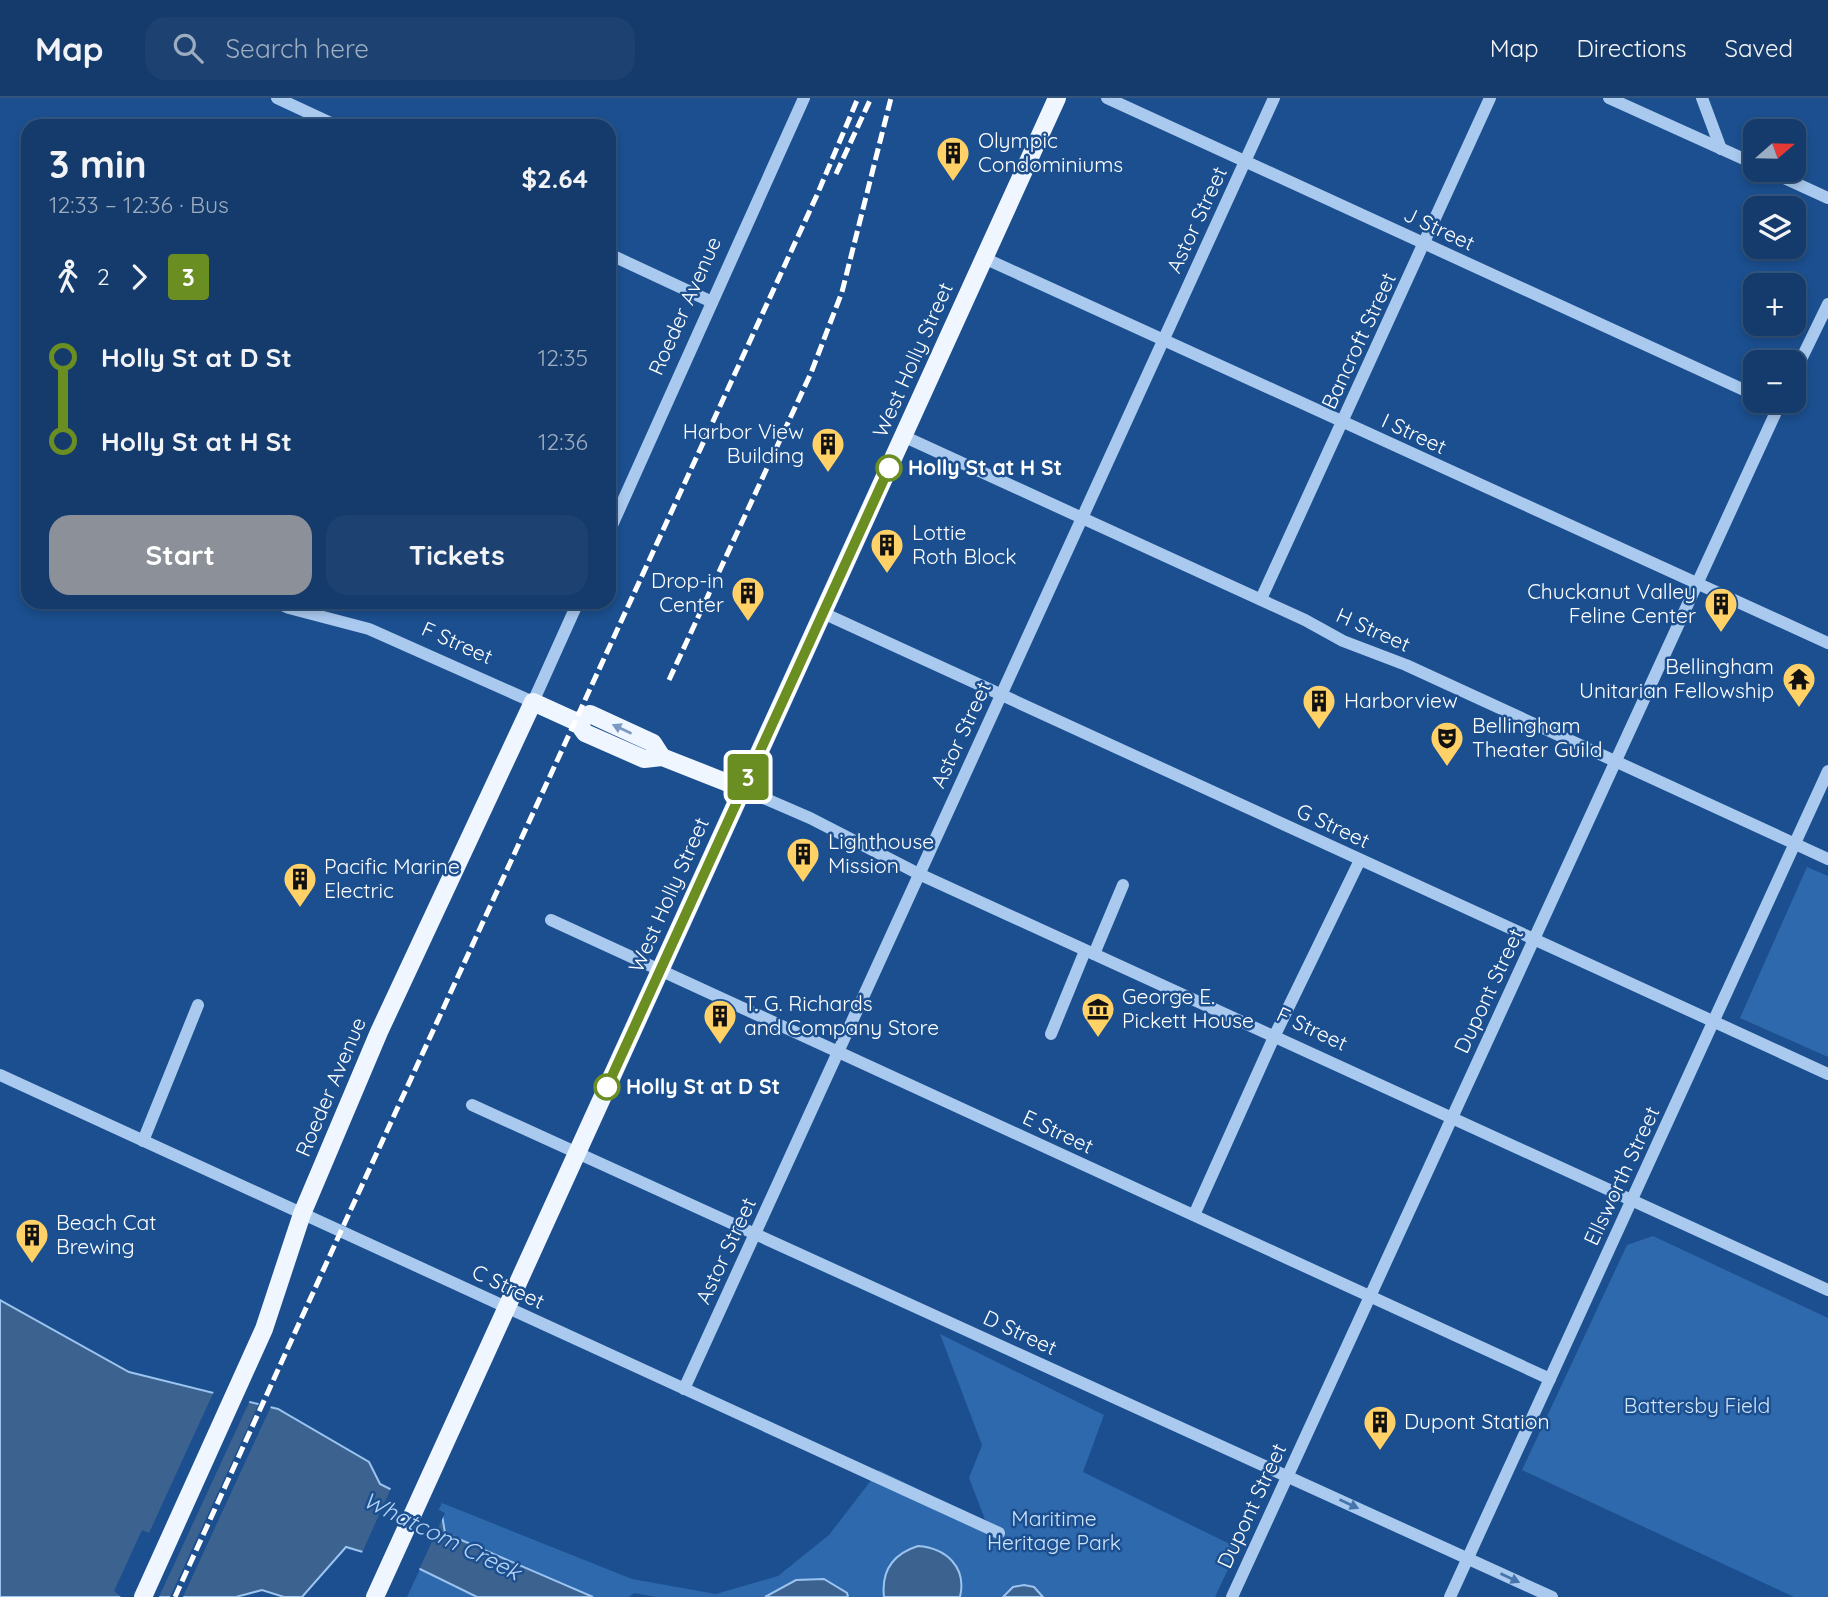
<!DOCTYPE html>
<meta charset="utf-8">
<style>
:root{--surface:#143b6b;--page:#1d4271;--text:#f1f3f6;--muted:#9dadc1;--line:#33557e;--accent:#8c9099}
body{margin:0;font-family:Quicksand,sans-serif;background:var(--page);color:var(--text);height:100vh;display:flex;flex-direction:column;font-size:26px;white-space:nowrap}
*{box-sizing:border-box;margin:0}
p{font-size:23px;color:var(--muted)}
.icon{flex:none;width:38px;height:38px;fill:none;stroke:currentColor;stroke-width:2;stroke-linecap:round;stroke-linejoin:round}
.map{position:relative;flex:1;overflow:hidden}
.panel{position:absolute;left:21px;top:21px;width:595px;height:490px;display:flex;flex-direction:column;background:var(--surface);border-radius:21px;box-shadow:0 4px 10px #0003,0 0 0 2px var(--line)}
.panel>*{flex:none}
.badge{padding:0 14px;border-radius:5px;font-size:24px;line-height:46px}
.needle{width:46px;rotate:70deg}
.buttons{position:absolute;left:1743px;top:21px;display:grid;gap:14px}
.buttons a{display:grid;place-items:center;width:63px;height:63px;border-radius:14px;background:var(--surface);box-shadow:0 4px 10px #0003,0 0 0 2px var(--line);font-size:35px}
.map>.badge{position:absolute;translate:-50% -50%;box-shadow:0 0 0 4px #fff}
.legs{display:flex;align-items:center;gap:10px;height:77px;padding:0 28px;font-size:23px}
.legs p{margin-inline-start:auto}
.head{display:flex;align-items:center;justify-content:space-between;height:119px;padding:0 28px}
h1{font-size:38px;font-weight:800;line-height:52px}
.cta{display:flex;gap:14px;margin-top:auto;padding:14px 28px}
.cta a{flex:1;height:80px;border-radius:21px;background:var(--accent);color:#fff;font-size:28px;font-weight:800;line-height:80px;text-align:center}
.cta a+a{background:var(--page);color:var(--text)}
ul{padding:0 28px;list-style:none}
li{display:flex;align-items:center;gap:24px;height:84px;font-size:26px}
li i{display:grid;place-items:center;width:10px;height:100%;margin:0 9px;background:currentColor}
li i::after{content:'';width:18px;height:18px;margin:-9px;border:5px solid;border-radius:50%;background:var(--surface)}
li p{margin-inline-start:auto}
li:first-child i{background:linear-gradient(#0000 50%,currentColor 0)}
li:last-child i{background:linear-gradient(currentColor 50%,#0000 0)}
header{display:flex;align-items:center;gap:42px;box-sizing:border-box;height:98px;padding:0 35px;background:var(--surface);border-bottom:2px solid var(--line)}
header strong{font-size:33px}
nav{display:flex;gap:38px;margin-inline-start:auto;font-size:24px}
.search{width:490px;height:63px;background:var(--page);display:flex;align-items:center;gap:18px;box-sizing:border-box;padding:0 24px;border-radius:21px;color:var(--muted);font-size:26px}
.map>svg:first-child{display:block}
</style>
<header>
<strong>Map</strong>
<div class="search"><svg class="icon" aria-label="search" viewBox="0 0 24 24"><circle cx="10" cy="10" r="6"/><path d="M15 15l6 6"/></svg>Search here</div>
<nav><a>Map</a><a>Directions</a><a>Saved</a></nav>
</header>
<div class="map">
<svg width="1828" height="1499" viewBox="0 0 1828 1499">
<rect width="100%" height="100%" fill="#1b4f8f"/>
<g fill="#2e69ad">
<polygon points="1807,769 1828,778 1828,959 1740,920"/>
<polygon points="1653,1138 1828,1220 1828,1499 1794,1499 1522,1372 1627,1147"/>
<polygon points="940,1236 1104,1317 1083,1374 1238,1450 1215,1499 848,1499 847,1495 824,1481 796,1482 765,1499 656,1499 634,1495 629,1499 593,1499 445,1435 442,1417 437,1415 442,1405 632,1481 716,1496 778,1478 829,1437 879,1372 986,1424 969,1380 982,1347"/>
<polygon points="420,1471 477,1499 407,1499"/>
</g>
<g fill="#3c6290" stroke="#9cc4f0" stroke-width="2">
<polygon points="0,1202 129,1274 278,1311 369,1364 380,1386 442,1417 445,1435 593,1499 477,1499 420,1471 346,1449 302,1499 284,1499 262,1492 236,1499 0,1499"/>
<path d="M 918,1448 C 946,1450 967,1469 960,1499 L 884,1499 C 881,1472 893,1456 918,1448 Z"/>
<polygon points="824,1481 847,1495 848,1499 765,1499 796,1482"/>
<polygon points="1024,1487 1034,1489 1043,1499 1003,1499 1013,1489"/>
</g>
<g fill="#1b4f8f">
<polygon points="215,1291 251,1300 159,1499 121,1499 114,1493 142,1432 149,1435"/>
<polygon points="260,1303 272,1306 183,1499 170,1499"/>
<polygon points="392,1388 445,1415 418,1474 361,1457"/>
</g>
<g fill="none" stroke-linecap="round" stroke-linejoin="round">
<g stroke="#a9c9ee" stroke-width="12">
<polyline points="277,0 337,28"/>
<polyline points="1107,0 1755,297"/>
<polyline points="1609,0 1755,66"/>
<polyline points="1702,0 1721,51"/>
<polyline points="1767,72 1828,100"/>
<polyline points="609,156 712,204"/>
<polyline points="984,160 1828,545"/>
<polyline points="1794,276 1828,206"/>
<polyline points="903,338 1305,522 1343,543 1406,567 1828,761"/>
<polyline points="609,434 804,0"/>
<polyline points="1261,501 1490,0"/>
<polyline points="276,504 289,510 369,531 533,604 578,504"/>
<polyline points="823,515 1828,976"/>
<polyline points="743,691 810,720 919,776 1828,1192"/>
<polyline points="551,822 1550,1281"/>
<polyline points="1094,856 1123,787"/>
<polyline points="1051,936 1085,853"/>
<polyline points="0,977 999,1435"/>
<polyline points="472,1007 1552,1499"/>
<polyline points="143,1043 198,907"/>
<polyline points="1194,1117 1274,939 1360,762"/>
<polyline points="684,1291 1274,0"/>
<polyline points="1232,1499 1781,303"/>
<polyline points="1450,1499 1828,673"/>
</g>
<g stroke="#f0f6ff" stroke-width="18">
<polyline points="577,624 590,616 653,645 662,659"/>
<polyline points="143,1499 264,1231 302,1116 379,934 533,604 577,624 585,635 644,661 662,659 743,691"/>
<polyline points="375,1499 1057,0"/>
</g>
<g stroke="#fff" stroke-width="5" stroke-dasharray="12 5" stroke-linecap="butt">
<polyline points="836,76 871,0"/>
<polyline points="669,582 811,275 842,194 891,0"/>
<polyline points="175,1499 341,1133 817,97 858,0"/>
</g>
</g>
<defs><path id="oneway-solid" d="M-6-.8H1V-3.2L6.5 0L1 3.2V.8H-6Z" transform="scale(1.75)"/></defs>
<use fill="#7b9ac1" href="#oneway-solid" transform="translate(622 631) rotate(-155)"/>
<g fill="#4674ac">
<use href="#oneway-solid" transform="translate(1349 1406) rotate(25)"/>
<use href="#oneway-solid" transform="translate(1510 1480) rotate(25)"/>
</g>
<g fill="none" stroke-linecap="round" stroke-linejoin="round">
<defs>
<polyline id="line-1" points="607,989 889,370"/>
</defs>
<use href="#line-1" stroke="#fff" stroke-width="16"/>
<use href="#line-1" stroke="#6b8e23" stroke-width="10"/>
</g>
<defs>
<symbol id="building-pin" viewBox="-11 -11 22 30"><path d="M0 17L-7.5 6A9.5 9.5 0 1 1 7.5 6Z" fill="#ffd166" stroke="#1b4f8f"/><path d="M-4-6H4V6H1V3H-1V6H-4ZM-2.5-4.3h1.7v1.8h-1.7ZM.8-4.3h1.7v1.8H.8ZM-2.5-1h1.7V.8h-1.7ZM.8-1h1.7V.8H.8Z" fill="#111"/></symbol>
<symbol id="temple-pin" viewBox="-11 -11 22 30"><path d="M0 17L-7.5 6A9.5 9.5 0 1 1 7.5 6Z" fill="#ffd166" stroke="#1b4f8f"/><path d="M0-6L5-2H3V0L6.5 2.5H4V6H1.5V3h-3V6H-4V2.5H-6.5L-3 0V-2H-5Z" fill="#111"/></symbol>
<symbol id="theatre-pin" viewBox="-11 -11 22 30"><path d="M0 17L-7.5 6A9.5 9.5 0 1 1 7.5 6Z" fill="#ffd166" stroke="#1b4f8f"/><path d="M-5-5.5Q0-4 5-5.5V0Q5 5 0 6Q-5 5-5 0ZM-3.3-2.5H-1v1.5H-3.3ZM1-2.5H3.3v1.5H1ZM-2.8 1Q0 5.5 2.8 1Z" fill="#111"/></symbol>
<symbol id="museum-pin" viewBox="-11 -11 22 30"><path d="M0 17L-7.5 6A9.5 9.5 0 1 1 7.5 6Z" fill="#ffd166" stroke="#1b4f8f"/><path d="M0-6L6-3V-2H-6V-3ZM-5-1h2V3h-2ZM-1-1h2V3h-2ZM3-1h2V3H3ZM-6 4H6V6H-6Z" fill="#111"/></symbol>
</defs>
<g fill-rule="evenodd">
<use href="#building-pin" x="934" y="36" width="38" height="52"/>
<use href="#building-pin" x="809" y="327" width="38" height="52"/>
<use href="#building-pin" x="868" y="428" width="38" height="52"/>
<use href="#building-pin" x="729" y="476" width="38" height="52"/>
<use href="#building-pin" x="1702" y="487" width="38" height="52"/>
<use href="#temple-pin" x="1780" y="562" width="38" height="52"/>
<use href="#building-pin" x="1300" y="584" width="38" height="52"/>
<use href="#theatre-pin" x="1428" y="621" width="38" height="52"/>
<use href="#building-pin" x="784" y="737" width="38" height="52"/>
<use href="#building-pin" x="281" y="762" width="38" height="52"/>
<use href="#museum-pin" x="1079" y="892" width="38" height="52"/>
<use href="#building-pin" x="701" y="899" width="38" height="52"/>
<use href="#building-pin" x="13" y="1118" width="38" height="52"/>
<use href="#building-pin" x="1361" y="1305" width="38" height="52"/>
</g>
<g fill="#fff" stroke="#6b8e23" stroke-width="3.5">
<circle cx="889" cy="370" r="12"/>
<circle cx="607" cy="989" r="12"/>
</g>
<g text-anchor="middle" stroke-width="5" stroke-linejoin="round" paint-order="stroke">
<g font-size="21" fill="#fff" stroke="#1b4f8f" text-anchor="start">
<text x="978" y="50">Olympic<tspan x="978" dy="24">Condominiums</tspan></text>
<text x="804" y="341" text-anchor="end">Harbor View<tspan x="804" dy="24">Building</tspan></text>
<text x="912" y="442">Lottie<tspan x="912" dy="24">Roth Block</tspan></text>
<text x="724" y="490" text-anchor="end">Drop-in<tspan x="724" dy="24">Center</tspan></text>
<text x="1696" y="501" text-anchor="end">Chuckanut Valley<tspan x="1696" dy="24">Feline Center</tspan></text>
<text x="1774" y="576" text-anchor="end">Bellingham<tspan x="1774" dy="24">Unitarian Fellowship</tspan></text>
<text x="1344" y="610">Harborview</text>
<text x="1472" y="635">Bellingham<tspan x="1472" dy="24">Theater Guild</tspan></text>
<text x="828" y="751">Lighthouse<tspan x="828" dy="24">Mission</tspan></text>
<text x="324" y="776">Pacific Marine<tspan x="324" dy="24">Electric</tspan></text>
<text x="1122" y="906">George E.<tspan x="1122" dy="24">Pickett House</tspan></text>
<text x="744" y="913">T. G. Richards<tspan x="744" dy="24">and Company Store</tspan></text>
<text x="56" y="1132">Beach Cat<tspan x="56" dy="24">Brewing</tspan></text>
<text x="1404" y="1331">Dupont Station</text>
</g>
<g font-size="21" fill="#fff" stroke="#1b4f8f">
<text transform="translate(1197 122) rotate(-65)" y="7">Astor Street</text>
<text transform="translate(1439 131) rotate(25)" y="7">J Street</text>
<text transform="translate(685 208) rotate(-66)" y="7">Roeder Avenue</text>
<text transform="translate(1359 243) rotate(-65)" y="7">Bancroft Street</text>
<text transform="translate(913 262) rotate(-66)" y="7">West Holly Street</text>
<text transform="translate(1414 336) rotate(25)" y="7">I Street</text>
<text transform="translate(1373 532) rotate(24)" y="7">H Street</text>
<text transform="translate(457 545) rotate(24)" y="7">F Street</text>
<text transform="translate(961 637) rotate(-65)" y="7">Astor Street</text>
<text transform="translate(1333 728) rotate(25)" y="7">G Street</text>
<text transform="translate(669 797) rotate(-66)" y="7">West Holly Street</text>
<text transform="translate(1489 893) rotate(-65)" y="7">Dupont Street</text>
<text transform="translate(1312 931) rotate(25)" y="7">F Street</text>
<text transform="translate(331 989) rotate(-67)" y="7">Roeder Avenue</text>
<text transform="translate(1058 1034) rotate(25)" y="7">E Street</text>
<text transform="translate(1622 1078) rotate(-65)" y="7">Ellsworth Street</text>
<text transform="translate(726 1153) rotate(-65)" y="7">Astor Street</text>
<text transform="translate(508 1189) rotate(25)" y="7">C Street</text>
<text transform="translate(1020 1235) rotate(25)" y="7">D Street</text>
<text transform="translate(1252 1408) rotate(-65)" y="7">Dupont Street</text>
</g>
<g font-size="21" font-weight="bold" fill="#fff" stroke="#1b4f8f" text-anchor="start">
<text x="908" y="377">Holly St at H St</text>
<text x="626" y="996">Holly St at D St</text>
</g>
<g font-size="21" fill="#cfe3fa" stroke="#1b4f8f">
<text x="1697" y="1315">Battersby Field</text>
<text x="1054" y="1428">Maritime<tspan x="1054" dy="24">Heritage Park</tspan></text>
</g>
<g font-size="23" font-style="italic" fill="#b5d3f5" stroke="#1b4f8f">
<text transform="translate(442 1438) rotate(26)" y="8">Whatcom Creek</text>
</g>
</g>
</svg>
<div class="buttons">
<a><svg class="needle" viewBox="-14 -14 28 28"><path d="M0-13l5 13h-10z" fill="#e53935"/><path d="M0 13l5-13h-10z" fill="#9dadc1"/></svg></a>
<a><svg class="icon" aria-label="layers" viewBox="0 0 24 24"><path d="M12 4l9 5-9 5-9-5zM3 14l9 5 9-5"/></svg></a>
<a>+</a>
<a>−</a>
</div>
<b class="badge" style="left:748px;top:679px;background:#6b8e23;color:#fff">3</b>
<section class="panel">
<div class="head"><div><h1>3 min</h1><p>12:33 – 12:36 · Bus</p></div><b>$2.64</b></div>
<div class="legs"><svg class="icon" aria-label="walk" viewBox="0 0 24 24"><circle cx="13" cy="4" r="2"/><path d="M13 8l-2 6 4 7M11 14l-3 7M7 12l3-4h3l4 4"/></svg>2<svg class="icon" aria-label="forward" viewBox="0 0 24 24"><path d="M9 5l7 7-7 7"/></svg><b class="badge" style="background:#6b8e23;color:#fff">3</b></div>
<ul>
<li><i style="color:#6b8e23"></i><b>Holly St at D St</b><p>12:35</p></li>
<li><i style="color:#6b8e23"></i><b>Holly St at H St</b><p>12:36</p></li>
</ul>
<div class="cta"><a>Start</a><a>Tickets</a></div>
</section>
</div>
